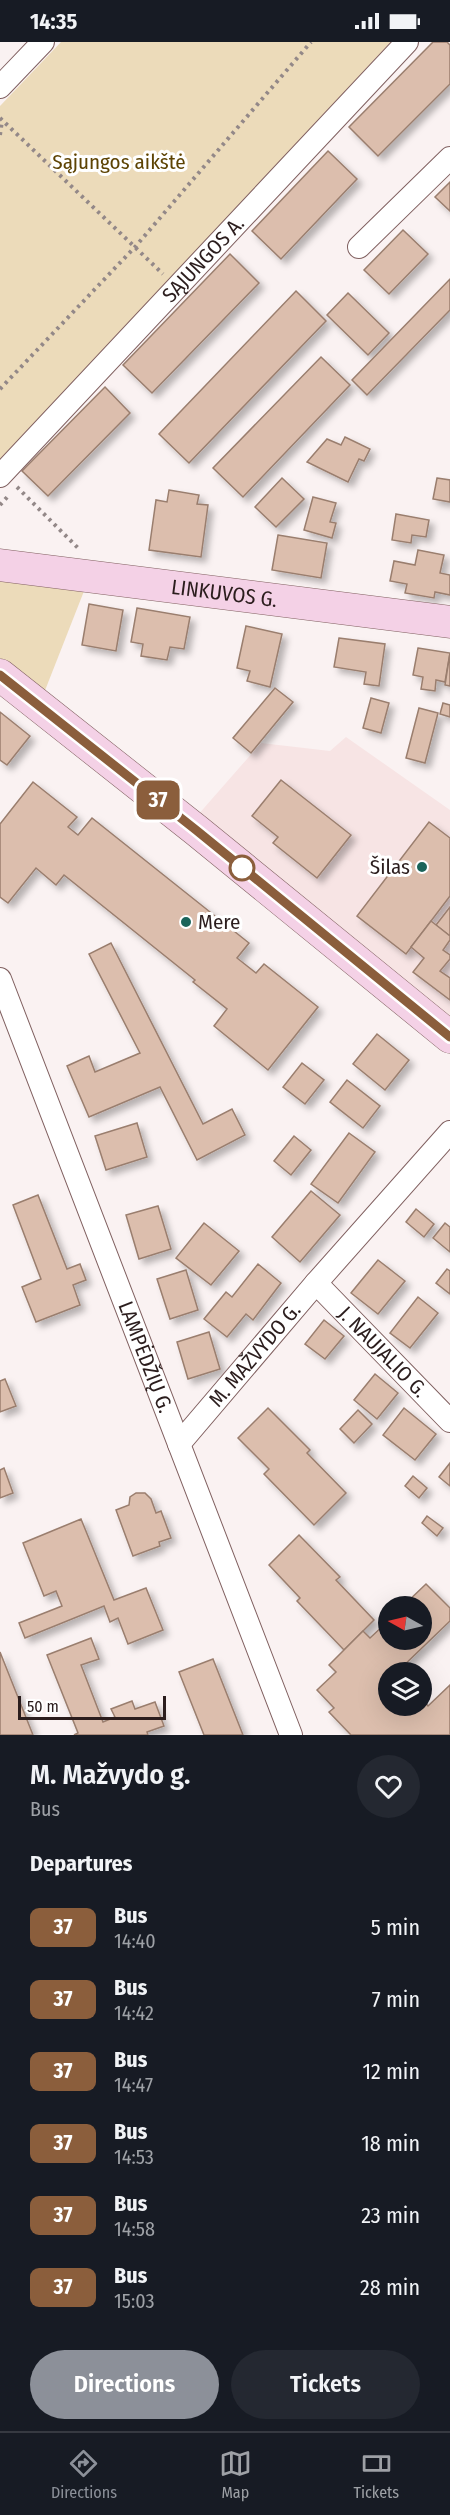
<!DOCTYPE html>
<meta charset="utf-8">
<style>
:root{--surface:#171b24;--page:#242831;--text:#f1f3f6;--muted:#9ea1a6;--line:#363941;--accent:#8c9099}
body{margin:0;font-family:"Fira Sans Condensed",sans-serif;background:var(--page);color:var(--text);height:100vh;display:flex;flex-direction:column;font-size:22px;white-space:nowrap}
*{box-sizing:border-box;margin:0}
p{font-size:20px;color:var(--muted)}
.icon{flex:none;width:33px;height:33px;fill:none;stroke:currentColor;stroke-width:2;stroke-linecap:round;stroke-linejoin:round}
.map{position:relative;height:1693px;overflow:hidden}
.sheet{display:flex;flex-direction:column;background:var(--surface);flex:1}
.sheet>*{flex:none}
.badge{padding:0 12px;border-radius:9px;font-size:21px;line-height:39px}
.needle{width:39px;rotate:278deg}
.buttons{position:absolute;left:378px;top:1554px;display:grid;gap:12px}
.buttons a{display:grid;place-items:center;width:54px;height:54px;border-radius:50%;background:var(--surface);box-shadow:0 6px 24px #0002;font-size:30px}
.scale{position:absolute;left:18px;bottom:15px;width:148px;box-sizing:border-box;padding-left:6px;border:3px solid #2b1d1d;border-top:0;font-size:16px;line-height:21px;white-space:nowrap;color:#2b1d1d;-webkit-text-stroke:4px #fff;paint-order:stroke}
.map>.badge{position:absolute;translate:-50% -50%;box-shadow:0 0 0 3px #fff}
h2{padding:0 30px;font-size:22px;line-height:54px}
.round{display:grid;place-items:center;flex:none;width:63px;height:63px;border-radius:32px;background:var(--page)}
.overview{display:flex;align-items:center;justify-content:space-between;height:102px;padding:0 30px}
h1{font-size:28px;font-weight:600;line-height:45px}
.primary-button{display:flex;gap:12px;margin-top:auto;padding:12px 30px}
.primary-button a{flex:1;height:69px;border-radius:36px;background:var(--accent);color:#fff;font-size:24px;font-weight:600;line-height:69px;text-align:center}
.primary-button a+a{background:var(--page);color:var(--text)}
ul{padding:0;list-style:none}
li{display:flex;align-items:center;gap:18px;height:72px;padding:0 30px}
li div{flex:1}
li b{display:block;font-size:22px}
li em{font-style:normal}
li .badge{min-width:66px;font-weight:700;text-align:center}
.status{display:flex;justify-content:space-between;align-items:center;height:42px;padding:0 30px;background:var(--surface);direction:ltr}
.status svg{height:16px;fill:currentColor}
.dock{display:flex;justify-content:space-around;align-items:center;height:84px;border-top:2px solid var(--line);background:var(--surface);font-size:16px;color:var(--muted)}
.dock a{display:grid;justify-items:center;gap:3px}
.dock .active{color:var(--accent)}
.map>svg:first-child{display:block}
</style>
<div class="status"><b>14:35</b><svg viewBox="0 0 49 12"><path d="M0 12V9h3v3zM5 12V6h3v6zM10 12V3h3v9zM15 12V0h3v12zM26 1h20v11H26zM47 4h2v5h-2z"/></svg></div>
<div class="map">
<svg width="450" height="1693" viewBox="0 0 450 1693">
<defs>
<filter id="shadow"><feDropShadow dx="5" dy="5" stdDeviation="3" flood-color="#0004"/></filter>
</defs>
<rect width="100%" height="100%" fill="#faf2f2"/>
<polygon fill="#f7e4e4" points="346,695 450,768 450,978 197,774 261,701 330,709"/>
<g fill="#ecdbba">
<polygon points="61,0 391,0 0,420 0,64"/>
<polygon points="0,534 86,544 44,651 0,616"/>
</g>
<g fill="#dcbead" stroke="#9a7e6e" stroke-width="1.5" filter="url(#shadow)">
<polygon points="433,0 447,0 450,3 450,42 378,114 349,85"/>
<polygon points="328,109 357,137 281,217 252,189"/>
<polygon points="450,140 450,169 435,155"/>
<polygon points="403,188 428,212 389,252 364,228"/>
<polygon points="230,212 259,241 152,351 123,323"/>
<polygon points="450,237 450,268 367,353 352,338"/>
<polygon points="296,249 326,279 189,421 159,392"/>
<polygon points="348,251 389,291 368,313 327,273"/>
<polygon points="321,315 350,343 243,455 213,426"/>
<polygon points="105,345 130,371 48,454 22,429"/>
<polygon points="345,395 370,407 364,419 359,417 348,440 307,420 327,397 341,403"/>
<polygon points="282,436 304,457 276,485 255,465"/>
<polygon points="437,436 450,438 450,460 433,457"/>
<polygon points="169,448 199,453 197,462 208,463 201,515 149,508 156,458 167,460"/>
<polygon points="313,455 336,461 330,480 336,481 332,496 304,488"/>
<polygon points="396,472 429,478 426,495 412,493 411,501 392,498"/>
<polygon points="278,493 327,501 321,536 272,528"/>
<polygon points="418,508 444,513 440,531 450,533 450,553 435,550 434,556 405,551 407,542 390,539 394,519 415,523"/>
<polygon points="89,562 123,568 116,609 82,603"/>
<polygon points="137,566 190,575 184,607 170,605 167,618 141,614 143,602 131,600"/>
<polygon points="246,584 282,592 270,645 247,639 250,629 237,626"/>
<polygon points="339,596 385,602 379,644 364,642 366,630 334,625"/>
<polygon points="418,606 450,611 445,640 436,638 435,649 421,647 423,635 413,633"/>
<polygon points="450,611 450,644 445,643"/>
<polygon points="275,646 293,660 251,711 233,696"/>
<polygon points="371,656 389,661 381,691 363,686"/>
<polygon points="443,661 450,663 450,675 440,672"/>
<polygon points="419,666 438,671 425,721 406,716"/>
<polygon points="0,670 30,694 7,723 0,718"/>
<polygon points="281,738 351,793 317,836 273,801 278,795 252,774"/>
<polygon points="33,740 77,775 68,785 78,793 92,776 249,901 237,916 256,931 264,922 318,965 268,1028 214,984 227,967 193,940 195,938 64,833 56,843 36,826 8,861 0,855 0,782"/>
<polygon points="429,780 450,796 450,854 406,912 357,874"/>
<polygon points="450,865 450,894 436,883"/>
<polygon points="431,879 450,894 450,898 443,908 450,913 450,917 440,929 450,936 450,958 413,930 424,916 411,905"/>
<polygon points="111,901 203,1082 232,1067 245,1093 197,1118 160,1045 89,1075 67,1024 89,1014 95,1030 140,1011 89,912"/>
<polygon points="377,992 409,1018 385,1048 353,1022"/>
<polygon points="302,1021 324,1038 305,1062 283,1045"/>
<polygon points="347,1038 380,1064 363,1086 330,1060"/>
<polygon points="137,1081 147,1115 106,1128 95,1094"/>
<polygon points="349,1091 375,1110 338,1161 311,1142"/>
<polygon points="294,1094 311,1108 291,1133 274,1119"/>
<polygon points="311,1149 340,1173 300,1220 272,1195"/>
<polygon points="38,1153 67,1227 80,1222 86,1238 73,1243 80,1263 36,1280 22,1245 41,1237 13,1163"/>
<polygon points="158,1164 171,1207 139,1217 126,1173"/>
<polygon points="416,1167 434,1182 424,1195 406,1180"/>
<polygon points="204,1181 239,1209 211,1243 176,1216"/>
<polygon points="445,1181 450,1185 450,1210 433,1196"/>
<polygon points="378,1218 405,1239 378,1272 351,1251"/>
<polygon points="258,1222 281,1241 253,1278 246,1272 227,1295 204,1277 226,1250 232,1255"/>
<polygon points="447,1227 450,1229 450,1252 436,1241"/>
<polygon points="186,1228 198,1268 170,1277 157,1237"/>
<polygon points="418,1255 438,1271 410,1306 390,1291"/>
<polygon points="324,1278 344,1294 325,1317 305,1302"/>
<polygon points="209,1290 220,1327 188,1337 177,1300"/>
<polygon points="375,1332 398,1351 377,1377 354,1358"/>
<polygon points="5,1337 16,1364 0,1370 0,1339"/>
<polygon points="268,1366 310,1408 307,1411 346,1451 314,1483 264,1432 269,1427 238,1396"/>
<polygon points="404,1366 436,1392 415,1418 383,1393"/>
<polygon points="358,1368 372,1382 354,1401 340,1387"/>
<polygon points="450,1421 450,1444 439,1435"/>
<polygon points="4,1426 13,1451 0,1456 0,1428"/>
<polygon points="413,1434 427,1446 419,1456 405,1444"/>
<polygon points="136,1451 145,1451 151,1457 156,1471 161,1469 171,1496 159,1500 160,1504 133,1514 116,1468 129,1463 130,1455"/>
<polygon points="427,1474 443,1486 437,1494 422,1481"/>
<polygon points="81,1477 114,1558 146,1546 163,1588 128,1602 118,1576 110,1580 104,1564 25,1596 19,1581 62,1564 56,1549 44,1554 23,1501"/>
<polygon points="299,1493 340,1535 336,1538 374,1578 344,1608 297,1559 300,1556 269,1523"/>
<polygon points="426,1542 450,1566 450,1579 397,1630 388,1630 388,1664 422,1664 422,1657 428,1664 450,1643 450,1693 351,1693 329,1670 334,1666 317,1648 336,1630 329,1623 363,1589 370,1596 388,1579 388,1598 422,1598 422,1564 403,1564"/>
<polygon points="91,1596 99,1617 81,1623 103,1680 115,1675 111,1667 132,1659 135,1667 155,1660 164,1684 147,1690 148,1693 74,1693 78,1691 47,1613"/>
<polygon points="0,1610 33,1693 0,1693"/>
<polygon points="213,1617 243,1693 204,1693 179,1630"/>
</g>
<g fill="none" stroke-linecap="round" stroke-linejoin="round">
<defs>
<g id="street">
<polyline points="0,45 43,0"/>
<polyline points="359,205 450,116"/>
<path id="s1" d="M 0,434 L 407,0"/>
<path id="s2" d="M 0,937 L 291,1693"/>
<path id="s3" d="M 316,1241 L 450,1379"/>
<path id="s4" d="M 179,1402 L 316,1241 L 450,1090"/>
</g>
<g id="secondary">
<path id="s5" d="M 0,523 L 450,580"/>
<polyline points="0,633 196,788 450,995"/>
</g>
</defs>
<use href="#street" stroke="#806060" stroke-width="24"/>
<use href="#secondary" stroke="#806060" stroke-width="33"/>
<g stroke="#938888" stroke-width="4" stroke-dasharray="3 4.5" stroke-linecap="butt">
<polyline points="0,76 163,232"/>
<polyline points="0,93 2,79"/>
<polyline points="0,347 135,205 311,0"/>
<polyline points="17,445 79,507"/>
<polyline points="0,463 10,452"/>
</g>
<use href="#street" stroke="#fff" stroke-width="22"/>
<use href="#secondary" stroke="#f4d1e6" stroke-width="32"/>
</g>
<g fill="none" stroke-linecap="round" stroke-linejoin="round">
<defs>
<polyline id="line" points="0,633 196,788 450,995"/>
</defs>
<use href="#line" stroke="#fff" stroke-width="14"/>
<use href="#line" stroke="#8b5e3c" stroke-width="9"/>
</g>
<g fill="#1a645a" stroke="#fff" stroke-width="2">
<circle cx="422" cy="825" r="6"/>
<circle cx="186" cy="880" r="6"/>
</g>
<circle fill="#fff" stroke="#8b5e3c" stroke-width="3" cx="242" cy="826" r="12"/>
<g text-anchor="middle" stroke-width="6" stroke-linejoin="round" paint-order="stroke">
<g font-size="21" fill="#5d4303" stroke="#fff">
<text x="119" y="127">Sąjungos aikštė</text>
</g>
<g font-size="21" fill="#2b1d1d" stroke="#fff">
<text dy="7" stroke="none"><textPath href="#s1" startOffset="297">SĄJUNGOS A.</textPath></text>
<text dy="7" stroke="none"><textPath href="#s5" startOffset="226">LINKUVOS G.</textPath></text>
<text dy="7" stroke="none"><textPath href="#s3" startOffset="96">J. NAUJALIO G.</textPath></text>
<text dy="7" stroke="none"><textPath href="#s4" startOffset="117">M. MAŽVYDO G.</textPath></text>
<text dy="7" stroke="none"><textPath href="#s2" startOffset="405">LAMPĖDŽIŲ G.</textPath></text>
</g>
<g font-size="21" fill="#2b1d1d" stroke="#fff" text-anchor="end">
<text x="410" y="832">Šilas</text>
<text x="198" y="887" text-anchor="start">Mere</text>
</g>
</g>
</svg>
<div class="buttons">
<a><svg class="needle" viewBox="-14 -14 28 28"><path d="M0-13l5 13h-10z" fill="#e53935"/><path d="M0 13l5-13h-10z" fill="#9ea1a6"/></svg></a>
<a><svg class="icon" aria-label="layers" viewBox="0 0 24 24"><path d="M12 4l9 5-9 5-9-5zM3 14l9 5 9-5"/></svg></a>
</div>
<div class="scale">50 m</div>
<b class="badge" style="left:158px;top:758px;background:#8b5e3c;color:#fff">37</b>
</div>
<section class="sheet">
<div class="overview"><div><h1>M. Mažvydo g.</h1><p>Bus</p></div><a class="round"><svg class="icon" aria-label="heart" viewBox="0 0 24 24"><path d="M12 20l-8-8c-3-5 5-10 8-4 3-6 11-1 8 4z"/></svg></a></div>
<h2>Departures</h2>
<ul>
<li><span class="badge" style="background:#8b5e3c;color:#fff">37</span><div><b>Bus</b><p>14:40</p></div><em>5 min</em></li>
<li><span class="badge" style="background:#8b5e3c;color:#fff">37</span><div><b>Bus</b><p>14:42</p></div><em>7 min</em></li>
<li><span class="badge" style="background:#8b5e3c;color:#fff">37</span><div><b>Bus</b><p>14:47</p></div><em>12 min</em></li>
<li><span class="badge" style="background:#8b5e3c;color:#fff">37</span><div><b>Bus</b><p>14:53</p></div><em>18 min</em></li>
<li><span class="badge" style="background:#8b5e3c;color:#fff">37</span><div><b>Bus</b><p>14:58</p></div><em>23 min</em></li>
<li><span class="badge" style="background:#8b5e3c;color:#fff">37</span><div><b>Bus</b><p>15:03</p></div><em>28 min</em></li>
</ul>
<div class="primary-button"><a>Directions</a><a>Tickets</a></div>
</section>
<nav class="dock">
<a class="active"><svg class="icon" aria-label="directions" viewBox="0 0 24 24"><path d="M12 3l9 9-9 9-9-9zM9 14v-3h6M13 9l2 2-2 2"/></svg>Directions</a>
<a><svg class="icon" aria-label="map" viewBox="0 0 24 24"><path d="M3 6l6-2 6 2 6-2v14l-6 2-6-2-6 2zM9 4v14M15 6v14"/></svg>Map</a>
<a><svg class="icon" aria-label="tickets" viewBox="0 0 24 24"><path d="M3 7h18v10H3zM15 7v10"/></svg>Tickets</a>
</nav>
